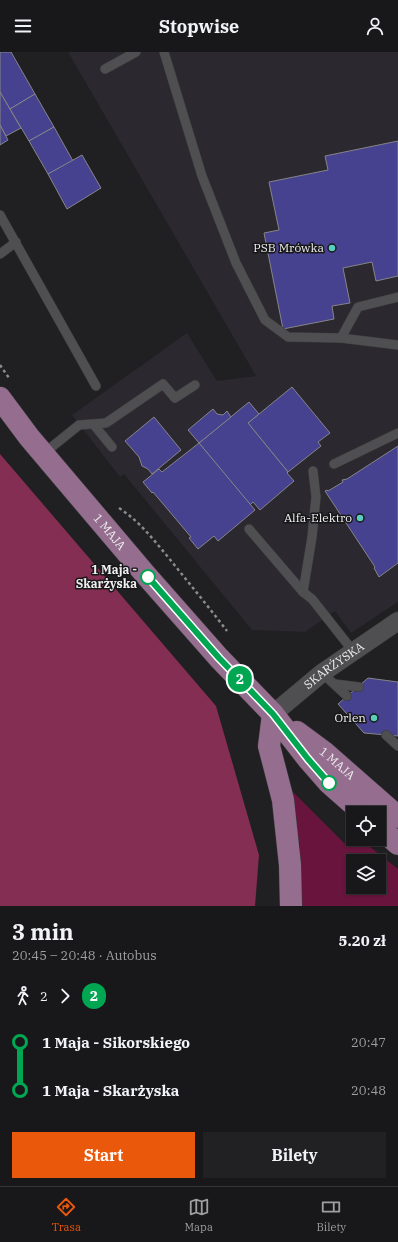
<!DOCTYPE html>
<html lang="pl">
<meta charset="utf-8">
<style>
:root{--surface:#181719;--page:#212022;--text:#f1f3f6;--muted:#9f9fa2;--line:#363638;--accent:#ea580c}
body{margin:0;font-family:"IBM Plex Serif",serif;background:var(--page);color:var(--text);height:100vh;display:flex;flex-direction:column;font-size:15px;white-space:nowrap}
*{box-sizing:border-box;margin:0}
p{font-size:13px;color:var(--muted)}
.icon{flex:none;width:22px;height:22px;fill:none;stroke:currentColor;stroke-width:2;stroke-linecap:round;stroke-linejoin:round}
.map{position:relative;height:854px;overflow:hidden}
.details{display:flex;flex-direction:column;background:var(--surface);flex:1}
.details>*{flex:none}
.badge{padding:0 8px;border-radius:13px;font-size:14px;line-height:26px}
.controls{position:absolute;left:346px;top:754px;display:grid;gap:8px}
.controls a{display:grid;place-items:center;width:40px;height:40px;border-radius:0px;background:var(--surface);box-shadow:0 1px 3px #0004,0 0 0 1px var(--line);font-size:20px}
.map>.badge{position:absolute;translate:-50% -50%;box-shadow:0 0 0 2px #fff}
.legs{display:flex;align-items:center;gap:6px;height:44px;padding:0 12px;font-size:13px}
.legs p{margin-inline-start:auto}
.headline{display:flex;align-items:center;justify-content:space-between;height:68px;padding:0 12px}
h1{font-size:22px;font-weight:800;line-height:30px}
.primary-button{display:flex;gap:8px;margin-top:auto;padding:8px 12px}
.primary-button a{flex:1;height:46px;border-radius:0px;background:var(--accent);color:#fff;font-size:16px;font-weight:800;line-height:46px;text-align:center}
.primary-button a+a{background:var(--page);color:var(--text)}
ul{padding:0 12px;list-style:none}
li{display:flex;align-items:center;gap:14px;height:48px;font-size:15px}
li i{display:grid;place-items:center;width:6px;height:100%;margin:0 5px;background:currentColor}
li i::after{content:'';width:10px;height:10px;margin:-5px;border:3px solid;border-radius:50%;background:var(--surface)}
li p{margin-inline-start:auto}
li:first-child i{background:linear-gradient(#0000 50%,currentColor 0)}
li:last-child i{background:linear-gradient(currentColor 50%,#0000 0)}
header{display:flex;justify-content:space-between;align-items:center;height:52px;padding:0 12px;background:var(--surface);font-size:18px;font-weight:800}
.menu{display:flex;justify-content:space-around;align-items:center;height:56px;border-top:1px solid var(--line);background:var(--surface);font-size:11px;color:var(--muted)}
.menu a{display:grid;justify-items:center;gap:2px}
.menu .current{color:var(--accent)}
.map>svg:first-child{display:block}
</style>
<header><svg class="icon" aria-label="menu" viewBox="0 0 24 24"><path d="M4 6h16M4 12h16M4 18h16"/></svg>Stopwise<svg class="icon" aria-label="person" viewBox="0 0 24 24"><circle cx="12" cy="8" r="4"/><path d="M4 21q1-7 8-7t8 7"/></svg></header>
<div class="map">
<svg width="398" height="854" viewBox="0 0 398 854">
<rect width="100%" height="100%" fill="#201f21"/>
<polygon fill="#2b282f" points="68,0 398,0 398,550 351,581 335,559 305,580 252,578 124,422 120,425 72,363 187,281 217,329 256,324"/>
<path fill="#68143c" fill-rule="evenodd" d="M 288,735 L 347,794 L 355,787 L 360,787 L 398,817 L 398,854 L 299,854 L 300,794 ZM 353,809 L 379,809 L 379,835 L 353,835 Z"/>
<polygon fill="#842e53" points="0,402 216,654 259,803 255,854 0,854"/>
<g fill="#46428f" stroke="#858588">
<polygon points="0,0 11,0 35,42 10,57 0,40"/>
<polygon points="0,40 21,76 6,84 0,73"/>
<polygon points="35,42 54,75 29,89 10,57"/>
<polygon points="0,73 8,88 0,93"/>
<polygon points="54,75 73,109 48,122 29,89"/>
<polygon points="398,89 398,224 376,229 372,210 343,216 350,251 332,254 334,267 283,277 264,181 279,178 269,130 328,118 325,104"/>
<polygon points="82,103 101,136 67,157 48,122"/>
<polygon points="292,335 330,381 318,390 321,394 288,420 248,371"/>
<polygon points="249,350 259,362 248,371 288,420 287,421 294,429 260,458 253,450 250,453 199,391"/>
<polygon points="213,357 217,362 223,363 227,359 231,365 199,391 188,378"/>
<polygon points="154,365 181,398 152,422 148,417 142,414 139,405 125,389"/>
<polygon points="199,391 255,458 218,489 214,484 198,497 189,486 191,485 153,440 152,441 143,430 159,417 162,420"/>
<polygon points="398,394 398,511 379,525 374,516 375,515 325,439 327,438 328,439 343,430 342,428 347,427"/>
<polygon points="368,626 398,630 398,684 364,681 338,652"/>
</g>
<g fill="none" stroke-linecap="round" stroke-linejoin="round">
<defs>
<g id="lane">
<polyline points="164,0 202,124 236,211 265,268 288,285 341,286 398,293"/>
<polyline points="105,17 136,0"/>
<polyline points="0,163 96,334"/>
<polyline points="0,202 16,190"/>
<polyline points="341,286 358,255 398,245"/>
<polyline points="94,373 112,395"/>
<polyline points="43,402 79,373 106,371 163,332 175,346 195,333"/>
<polyline points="334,412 398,381"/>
<polyline points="313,419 316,445 312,485 303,540 312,547 353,599"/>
<polyline points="249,477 303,540"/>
<polyline points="322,621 347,644"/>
<polyline points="335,632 359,635"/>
<polyline points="386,683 398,694"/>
</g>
<g id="street">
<path id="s1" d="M 273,662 L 322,621 L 398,569"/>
</g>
<g id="primary">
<path id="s2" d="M 0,346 L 29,385 L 145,522 L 219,606 L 273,662 L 308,707 L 329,731 L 363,761"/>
<polyline points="273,662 269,694 283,748 290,813 291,854"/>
<path id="s3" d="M 297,680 L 324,700 L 398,765"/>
<polyline points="379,775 398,792"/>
</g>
</defs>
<use href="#lane" stroke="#3c3c3d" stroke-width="10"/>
<use href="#street" stroke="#3c3c3d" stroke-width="19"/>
<use href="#primary" stroke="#3c3c3d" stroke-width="23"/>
<g stroke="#8b8b8c" stroke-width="2.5" stroke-dasharray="3 3" stroke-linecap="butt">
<polyline points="0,313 9,326"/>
<path d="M 119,456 C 139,469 153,487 168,505 C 188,530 208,554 227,579"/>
</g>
<use href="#lane" stroke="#4f4e50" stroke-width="9"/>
<use href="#street" stroke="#4f4e50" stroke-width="18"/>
<use href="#primary" stroke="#946d8f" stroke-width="22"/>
</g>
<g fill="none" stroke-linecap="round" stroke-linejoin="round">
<defs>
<polyline id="line-1" points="148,525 219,606 273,662 308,707 329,731"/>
</defs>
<use href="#line-1" stroke="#fff" stroke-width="9"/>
<use href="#line-1" stroke="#00a651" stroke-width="6"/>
</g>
<g fill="#5acebd" stroke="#171618" stroke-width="1.5">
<circle cx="332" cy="196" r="4"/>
<circle cx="360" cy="466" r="4"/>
<circle cx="374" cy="666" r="4"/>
</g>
<g fill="#fff" stroke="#00a651" stroke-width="2">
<circle cx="148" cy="525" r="7"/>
<circle cx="329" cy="731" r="7"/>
</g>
<g text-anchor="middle" stroke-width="3" stroke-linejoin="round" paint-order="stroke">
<g font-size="12" fill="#efeff0" stroke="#171618" text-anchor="end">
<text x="324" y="200">PSB Mrówka</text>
<text x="352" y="470">Alfa-Elektro</text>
<text x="366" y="670">Orlen</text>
</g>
<g font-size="12" fill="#efeff0" stroke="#171618">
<text dy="4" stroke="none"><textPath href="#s2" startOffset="173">1 MAJA</textPath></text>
<text dy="4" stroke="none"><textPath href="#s1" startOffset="78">SKARŻYSKA</textPath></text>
<text dy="4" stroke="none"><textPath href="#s3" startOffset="51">1 MAJA</textPath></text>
</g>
<g font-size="12" font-weight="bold" fill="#efeff0" stroke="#171618" text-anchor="end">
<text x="137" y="522">1 Maja -<tspan x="137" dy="14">Skarżyska</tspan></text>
</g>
</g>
</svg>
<div class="controls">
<a><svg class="icon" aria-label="locate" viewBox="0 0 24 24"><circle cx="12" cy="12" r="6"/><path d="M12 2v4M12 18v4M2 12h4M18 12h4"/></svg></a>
<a><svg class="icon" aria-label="layers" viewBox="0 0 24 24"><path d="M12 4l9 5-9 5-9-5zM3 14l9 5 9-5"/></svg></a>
</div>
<b class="badge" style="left:240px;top:627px;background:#00a651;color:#fff">2</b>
</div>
<section class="details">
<div class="headline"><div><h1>3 min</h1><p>20:45 – 20:48 · Autobus</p></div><b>5.20 zł</b></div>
<div class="legs"><svg class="icon" aria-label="walk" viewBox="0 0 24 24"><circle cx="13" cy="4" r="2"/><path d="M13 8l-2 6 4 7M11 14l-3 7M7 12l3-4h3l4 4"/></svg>2<svg class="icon" aria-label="forward" viewBox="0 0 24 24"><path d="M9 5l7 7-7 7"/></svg><b class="badge" style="background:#00a651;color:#fff">2</b></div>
<ul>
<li><i style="color:#00a651"></i><b>1 Maja - Sikorskiego</b><p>20:47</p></li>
<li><i style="color:#00a651"></i><b>1 Maja - Skarżyska</b><p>20:48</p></li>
</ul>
<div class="primary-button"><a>Start</a><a>Bilety</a></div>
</section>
<nav class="menu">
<a class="current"><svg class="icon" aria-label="directions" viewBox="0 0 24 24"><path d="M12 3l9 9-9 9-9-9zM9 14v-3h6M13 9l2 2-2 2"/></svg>Trasa</a>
<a><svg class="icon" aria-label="map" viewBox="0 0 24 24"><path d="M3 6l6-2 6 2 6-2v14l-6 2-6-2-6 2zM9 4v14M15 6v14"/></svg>Mapa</a>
<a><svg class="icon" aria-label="tickets" viewBox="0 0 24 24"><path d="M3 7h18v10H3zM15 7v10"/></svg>Bilety</a>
</nav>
